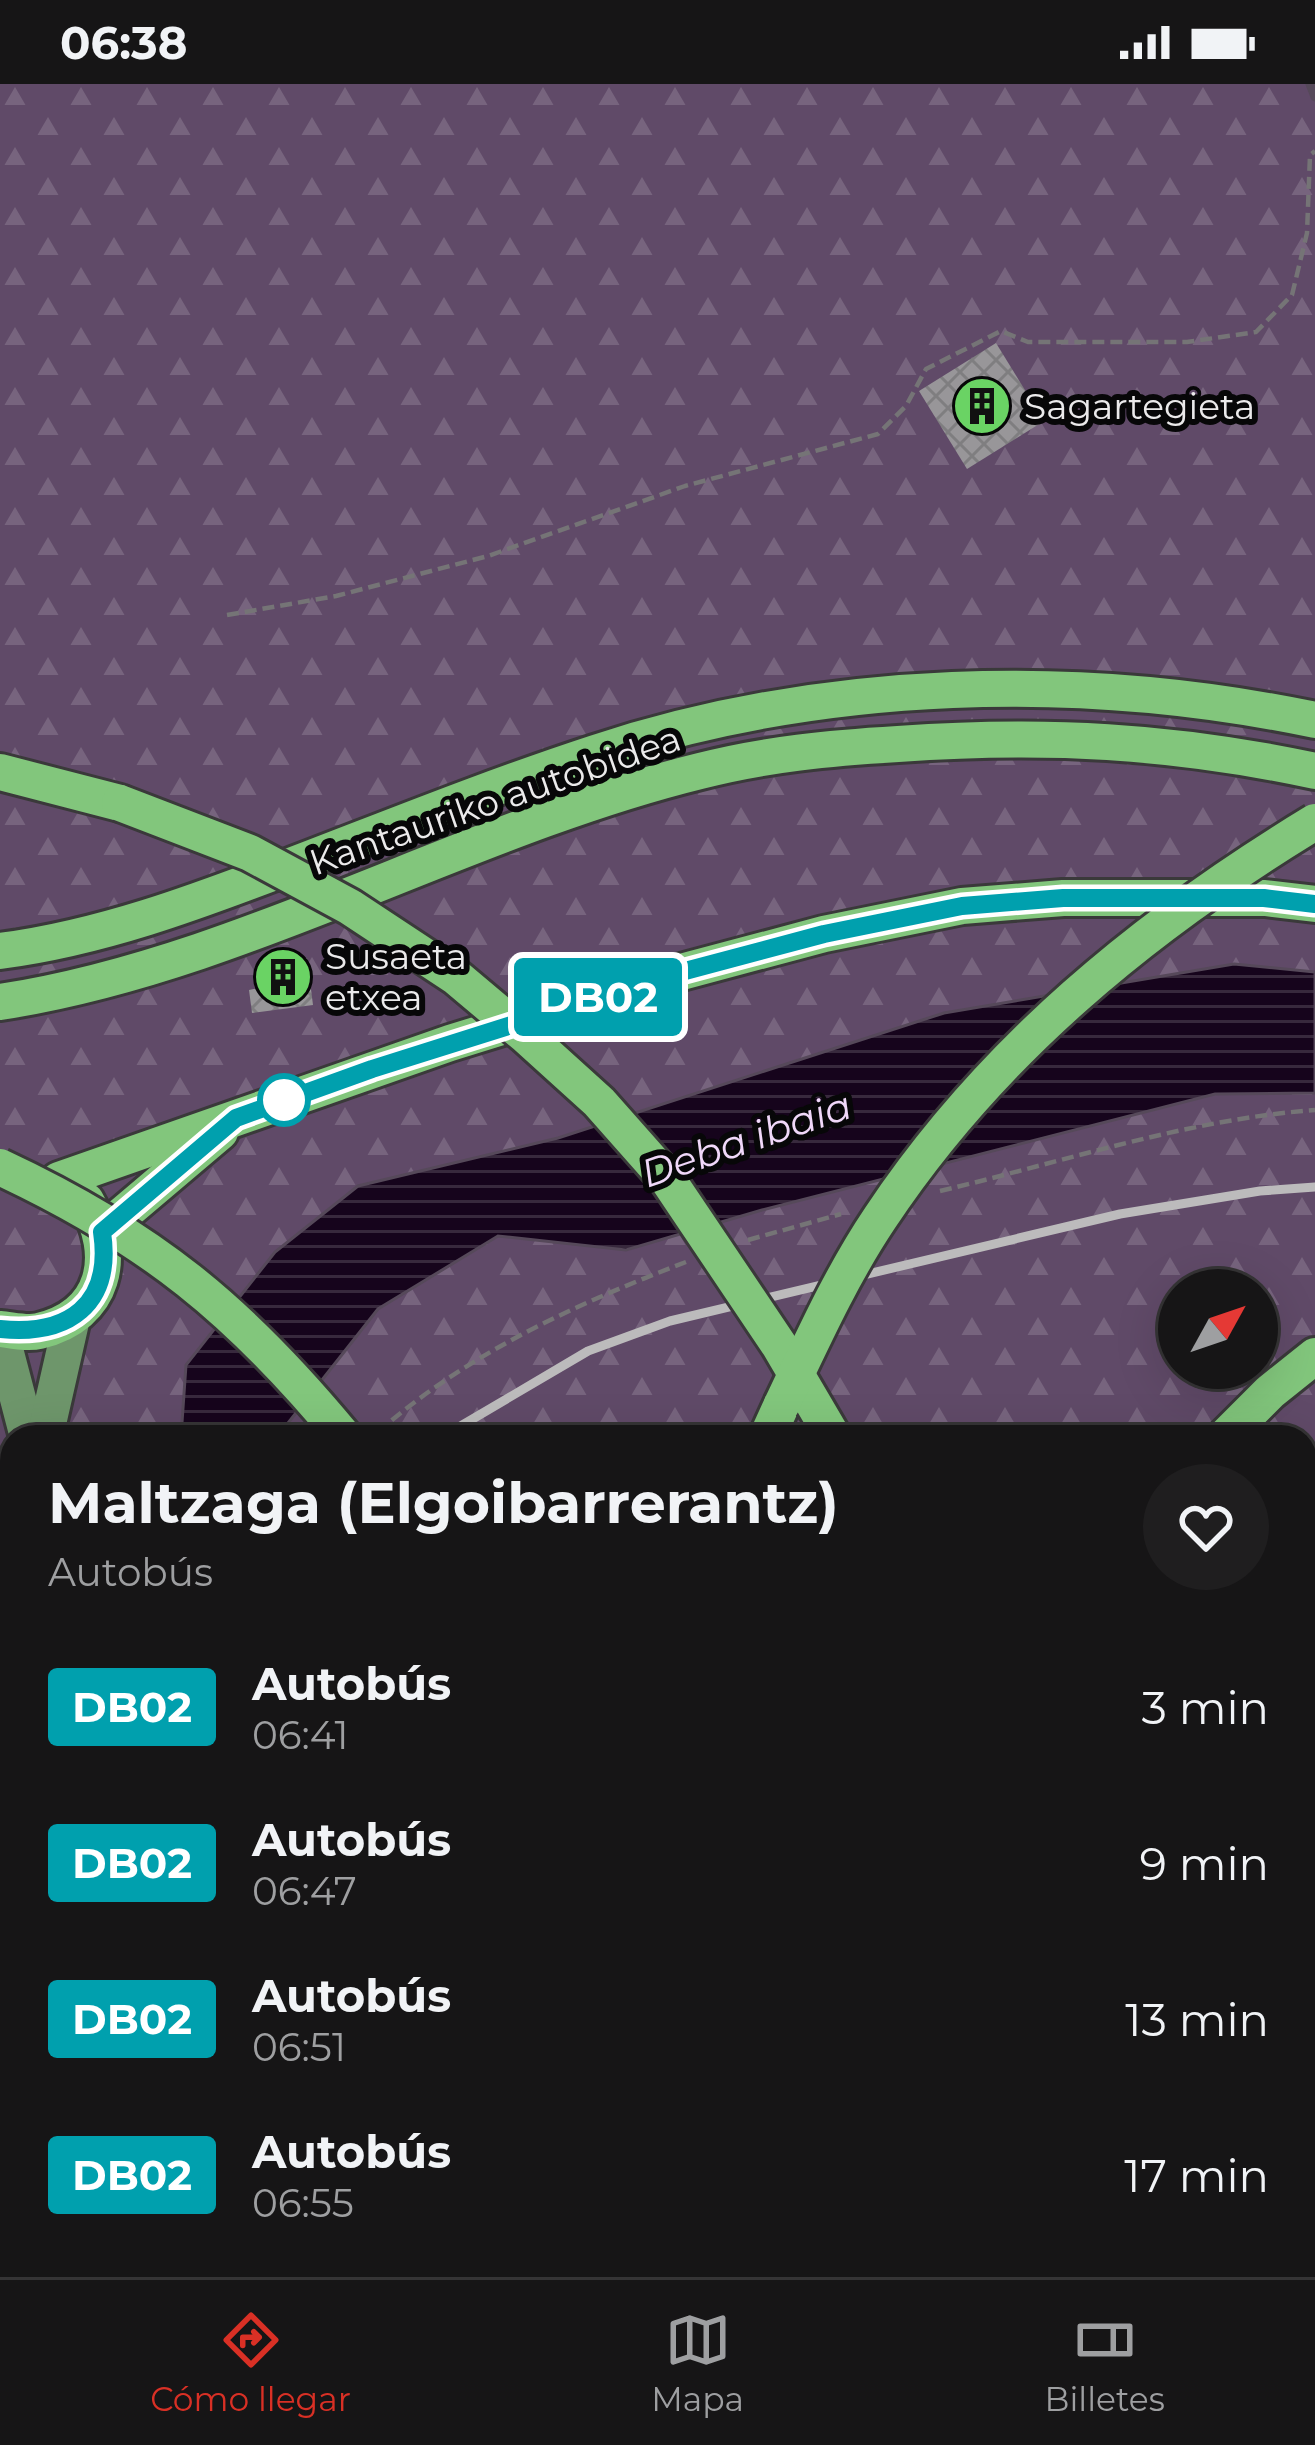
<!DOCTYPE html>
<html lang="es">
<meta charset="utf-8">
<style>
:root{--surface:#161516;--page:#1f1e1f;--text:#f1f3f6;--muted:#9e9fa1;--line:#353435;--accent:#d93025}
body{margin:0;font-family:Montserrat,sans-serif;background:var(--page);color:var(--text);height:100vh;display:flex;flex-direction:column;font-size:45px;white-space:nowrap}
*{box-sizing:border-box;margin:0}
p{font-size:39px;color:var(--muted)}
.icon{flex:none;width:66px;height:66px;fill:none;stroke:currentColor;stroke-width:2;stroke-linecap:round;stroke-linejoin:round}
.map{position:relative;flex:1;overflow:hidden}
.panel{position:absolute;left:0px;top:1341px;width:1317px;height:852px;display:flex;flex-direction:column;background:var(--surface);border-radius:36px 36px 0 0;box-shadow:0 12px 48px #0002,0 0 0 3px var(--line)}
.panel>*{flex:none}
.badge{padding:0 24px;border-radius:9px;font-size:42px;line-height:78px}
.needle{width:78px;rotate:50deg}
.tools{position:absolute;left:1158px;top:1185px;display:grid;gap:24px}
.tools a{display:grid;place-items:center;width:120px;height:120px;border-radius:50%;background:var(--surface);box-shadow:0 12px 48px #0002,0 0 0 3px var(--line);font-size:60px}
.map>.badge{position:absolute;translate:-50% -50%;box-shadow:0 0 0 6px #fff}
.round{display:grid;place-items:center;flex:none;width:126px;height:126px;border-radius:63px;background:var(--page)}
.headline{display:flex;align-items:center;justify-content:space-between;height:204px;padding:0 48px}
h1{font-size:57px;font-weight:700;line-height:90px}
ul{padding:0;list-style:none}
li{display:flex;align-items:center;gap:36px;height:156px;padding:0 48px}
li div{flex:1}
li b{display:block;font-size:45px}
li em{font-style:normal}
li .badge{min-width:132px;font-weight:700;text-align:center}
.status{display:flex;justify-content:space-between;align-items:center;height:84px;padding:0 60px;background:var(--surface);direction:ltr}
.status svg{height:33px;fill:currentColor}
.menu{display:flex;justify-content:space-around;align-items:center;height:168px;border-top:3px solid var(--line);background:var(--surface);font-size:33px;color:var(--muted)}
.menu a{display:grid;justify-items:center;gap:6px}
.menu .selected{color:var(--accent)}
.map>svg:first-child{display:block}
</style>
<div class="status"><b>06:38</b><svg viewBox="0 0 49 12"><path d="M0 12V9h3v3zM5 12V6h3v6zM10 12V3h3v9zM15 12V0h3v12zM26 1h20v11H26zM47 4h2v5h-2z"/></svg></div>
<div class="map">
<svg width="1315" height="2193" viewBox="0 0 1315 2193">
<defs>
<pattern id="forest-firs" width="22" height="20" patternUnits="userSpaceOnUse" patternTransform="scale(3)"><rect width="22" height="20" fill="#604a68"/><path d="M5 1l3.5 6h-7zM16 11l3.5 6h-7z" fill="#77647e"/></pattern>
<pattern id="water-rules" width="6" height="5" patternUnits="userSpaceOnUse" patternTransform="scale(3)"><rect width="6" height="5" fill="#16041c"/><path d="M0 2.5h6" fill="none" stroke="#38293d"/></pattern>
<pattern id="building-cross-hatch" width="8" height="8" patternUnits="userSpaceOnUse" patternTransform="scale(3)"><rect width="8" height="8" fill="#989699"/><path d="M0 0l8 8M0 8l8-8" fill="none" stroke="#7f7e80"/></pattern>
</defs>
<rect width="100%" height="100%" fill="#1d1c1e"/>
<path fill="url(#forest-firs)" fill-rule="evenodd" d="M 0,0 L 1315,0 L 1315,2193 L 0,2193 ZM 1179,1206 L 1257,1206 L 1257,1284 L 1179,1284 ZM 12,1353 L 1305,1353 L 1305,2181 L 12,2181 Z"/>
<polygon fill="url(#water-rules)" stroke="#56495a" stroke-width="3" points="1234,880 1315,888 1315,1009 1215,1010 762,1126 626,1166 498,1152 378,1225 277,1353 181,1353 186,1281 275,1168 358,1102 558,1054 944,929"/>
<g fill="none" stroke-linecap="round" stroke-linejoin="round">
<polyline stroke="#56495a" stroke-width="9" points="1310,0 1315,13"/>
<polyline stroke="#16041c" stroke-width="51" points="199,2193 201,2181"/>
</g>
<g fill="url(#building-cross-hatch)">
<polygon points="996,259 1044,337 967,385 919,307"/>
<polygon points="307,874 313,921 252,929 249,906 258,904 255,881"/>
</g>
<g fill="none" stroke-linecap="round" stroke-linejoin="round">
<g stroke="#3c3b3d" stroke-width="36" stroke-dasharray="36 18" stroke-linecap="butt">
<polyline points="754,2193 757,2181"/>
<polyline points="914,2193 917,2181"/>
</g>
<defs>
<g id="major">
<polyline points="0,1246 28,1353"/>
<polyline points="45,1353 72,1234"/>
<polyline points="140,2193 143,2181"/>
</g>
<g id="highway">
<polyline points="0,688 120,719"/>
<path d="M 0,867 C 100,854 194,819 288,783 C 390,744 491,703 595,669 C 823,594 1080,587 1315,636"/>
<path d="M 0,918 C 241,881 464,745 700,687 C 766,670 831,664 898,660 C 1045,650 1171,656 1315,687"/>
<polyline points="59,1096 450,959 670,891 824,850 962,822 1063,814 1265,814 1315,820"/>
<polyline points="102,1148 220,1048"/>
<path d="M 0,1245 C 12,1246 27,1250 39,1247 C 106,1231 118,1171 86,1117"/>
<polyline points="767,1353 782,1320"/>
<polyline points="1225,1353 1270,1308 1315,1272"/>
<polyline points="582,2181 584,2193"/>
</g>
</defs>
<use href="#major" stroke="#3a393a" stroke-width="42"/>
<use href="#highway" stroke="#3a393a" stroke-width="42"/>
<g stroke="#757476" stroke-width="4.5" stroke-dasharray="12 6" stroke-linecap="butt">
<polyline points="227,531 336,512 488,472 685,402 878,350 906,322 926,285 1001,247 1028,258 1187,258 1256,248 1292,211 1307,149 1310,71 1315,67"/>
<path d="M 940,1107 C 1063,1078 1189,1035 1315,1026"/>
<polyline points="748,1156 841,1130"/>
<path d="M 378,1348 C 468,1269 576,1220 686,1178"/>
<polyline points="0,1502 12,1499"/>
</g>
<use href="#major" stroke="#6e966b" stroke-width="36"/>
<use href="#highway" stroke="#82c67c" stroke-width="36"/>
<g stroke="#bcbbbc" stroke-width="9">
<polyline points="442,1353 588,1267 670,1237 1120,1130 1260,1107 1315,1103"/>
<polyline points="0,1543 12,1541"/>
</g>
<defs>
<g id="highway-bridge">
<polyline points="120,719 250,769 350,823 456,893 525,951 599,1018 668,1096 779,1261 833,1353"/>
<path d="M 0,1083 C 150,1153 239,1226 344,1353"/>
<path d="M 782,1320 C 812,1257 841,1192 880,1134 C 991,967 1145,841 1315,738"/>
</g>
</defs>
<use href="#highway-bridge" stroke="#3a393a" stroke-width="42" stroke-linecap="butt"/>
<use href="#highway-bridge" stroke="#82c67c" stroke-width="36"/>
</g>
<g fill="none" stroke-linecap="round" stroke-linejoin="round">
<defs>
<path id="line" d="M 0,1245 C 68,1252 113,1221 102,1148 L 236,1034 L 372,985 L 670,891 L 824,850 L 962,822 L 1063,814 L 1264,814 L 1315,820"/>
</defs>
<use href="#line" stroke="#fff" stroke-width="27"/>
<use href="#line" stroke="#00a0ae" stroke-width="18"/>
</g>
<defs>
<symbol id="building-disc" viewBox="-11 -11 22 22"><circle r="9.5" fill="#6ad364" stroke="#070708"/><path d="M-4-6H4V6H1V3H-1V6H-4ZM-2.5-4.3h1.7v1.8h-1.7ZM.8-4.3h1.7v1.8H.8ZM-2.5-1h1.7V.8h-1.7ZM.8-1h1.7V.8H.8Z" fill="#111"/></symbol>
</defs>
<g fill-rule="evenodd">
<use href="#building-disc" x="949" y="289" width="66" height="66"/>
<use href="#building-disc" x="250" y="860" width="66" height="66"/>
</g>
<circle fill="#fff" stroke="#00a0ae" stroke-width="6" cx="284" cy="1016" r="24"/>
<g text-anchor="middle" stroke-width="12" stroke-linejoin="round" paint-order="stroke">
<g font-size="36" fill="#ebeaeb" stroke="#070708" text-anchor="start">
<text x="1024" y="335">Sagartegieta</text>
<text x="325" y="885">Susaeta<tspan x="325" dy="41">etxea</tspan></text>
</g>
<g font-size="36" fill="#ebeaeb" stroke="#070708">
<text transform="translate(495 716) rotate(-19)" y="13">Kantauriko autobidea</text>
</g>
<g font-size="39" font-style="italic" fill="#f0d8f9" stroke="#070708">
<text transform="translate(746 1055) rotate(-19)" y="14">Deba ibaia</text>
</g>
</g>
</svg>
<div class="tools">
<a><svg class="needle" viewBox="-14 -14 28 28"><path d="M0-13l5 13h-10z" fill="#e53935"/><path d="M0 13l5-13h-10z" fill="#9e9fa1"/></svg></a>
</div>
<b class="badge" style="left:598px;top:913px;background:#00a0ae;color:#fff">DB02</b>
<section class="panel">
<div class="headline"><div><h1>Maltzaga (Elgoibarrerantz)</h1><p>Autobús</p></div><a class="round"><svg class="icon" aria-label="heart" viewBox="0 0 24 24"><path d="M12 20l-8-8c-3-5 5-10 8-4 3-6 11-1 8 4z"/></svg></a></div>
<ul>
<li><span class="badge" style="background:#00a0ae;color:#fff">DB02</span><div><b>Autobús</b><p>06:41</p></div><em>3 min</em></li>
<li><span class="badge" style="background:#00a0ae;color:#fff">DB02</span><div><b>Autobús</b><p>06:47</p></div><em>9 min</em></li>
<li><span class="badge" style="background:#00a0ae;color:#fff">DB02</span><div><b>Autobús</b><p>06:51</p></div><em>13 min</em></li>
<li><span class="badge" style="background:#00a0ae;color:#fff">DB02</span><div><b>Autobús</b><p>06:55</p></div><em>17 min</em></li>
</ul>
</section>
</div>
<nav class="menu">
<a class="selected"><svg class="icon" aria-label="directions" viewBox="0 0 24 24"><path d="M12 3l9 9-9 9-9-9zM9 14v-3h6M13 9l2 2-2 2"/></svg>Cómo llegar</a>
<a><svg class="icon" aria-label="map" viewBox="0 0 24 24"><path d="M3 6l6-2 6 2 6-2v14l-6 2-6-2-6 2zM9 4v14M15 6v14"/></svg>Mapa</a>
<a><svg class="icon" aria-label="tickets" viewBox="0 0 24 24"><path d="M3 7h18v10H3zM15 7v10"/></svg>Billetes</a>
</nav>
